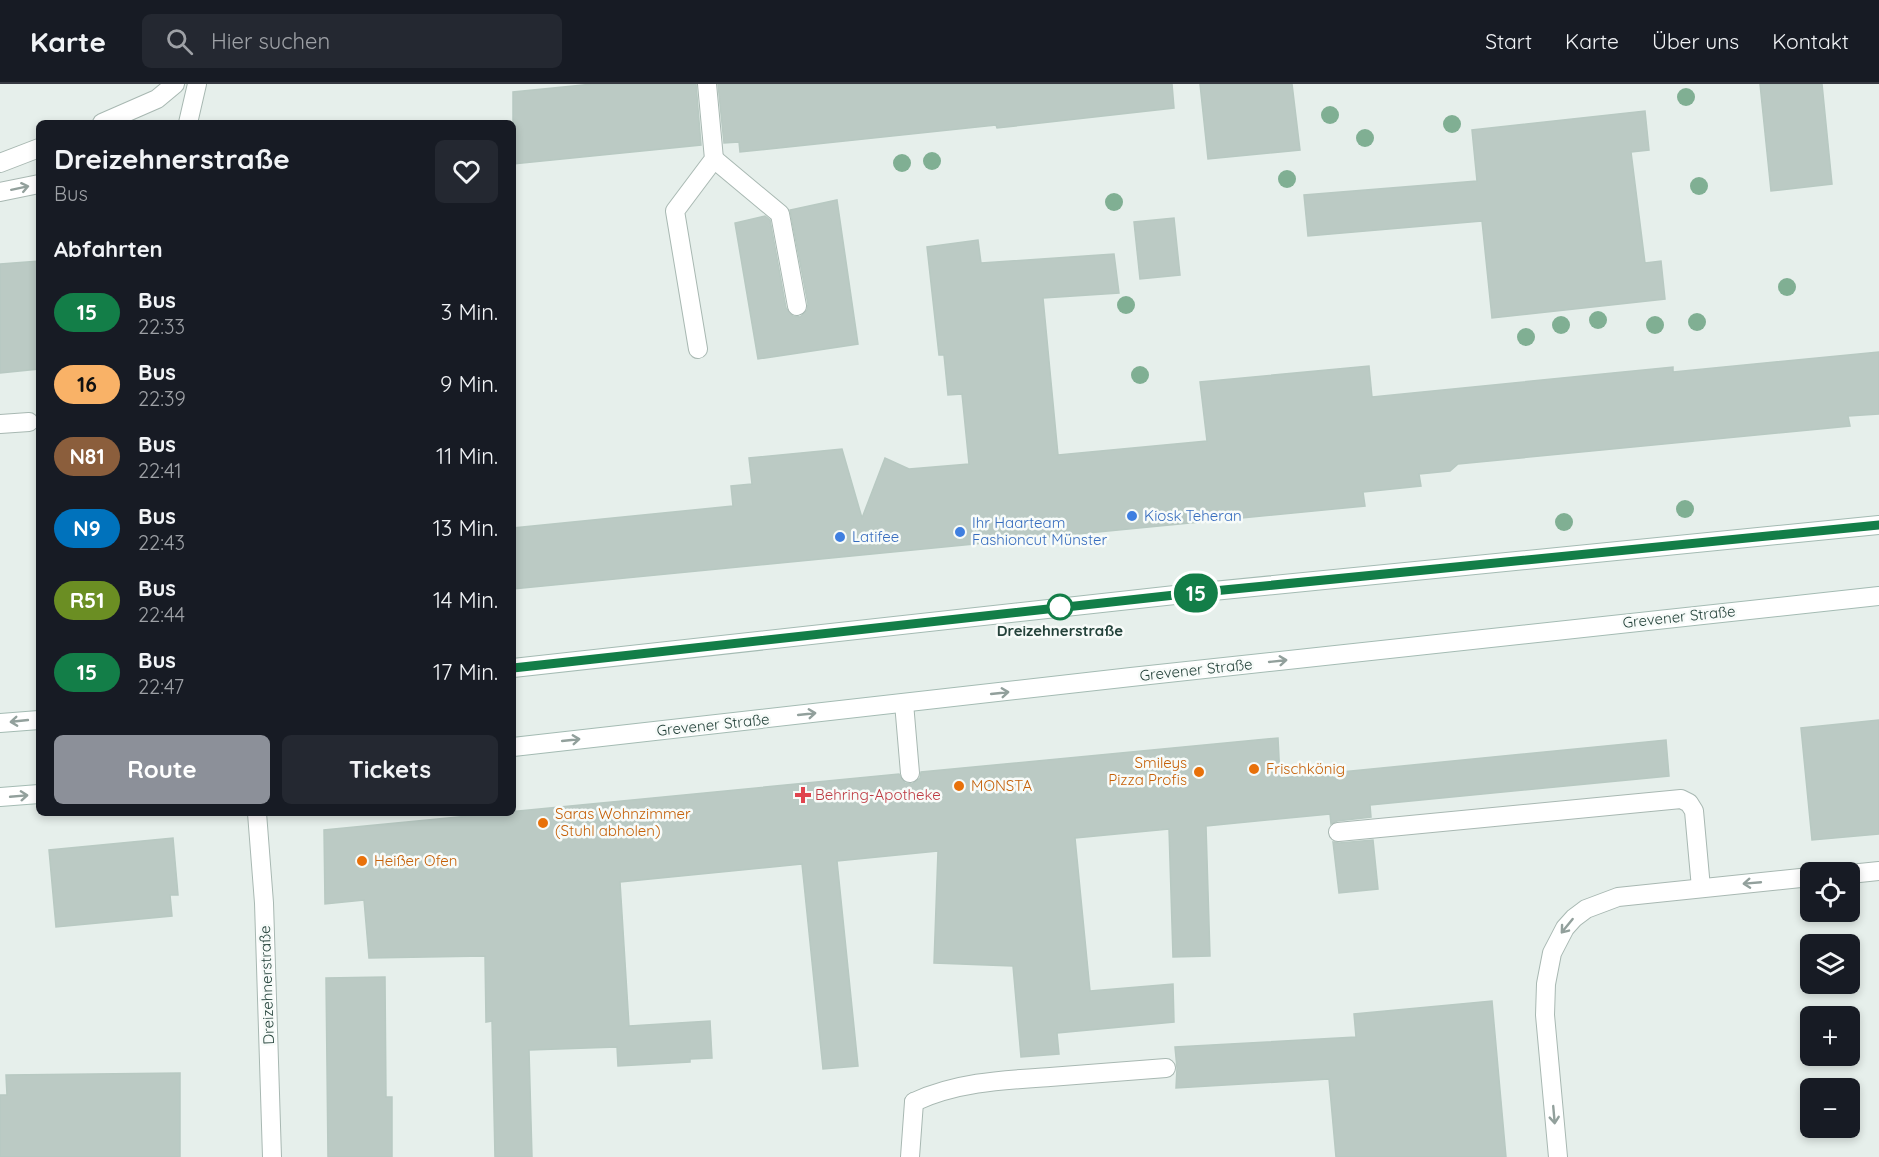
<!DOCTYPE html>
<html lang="de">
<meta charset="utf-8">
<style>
:root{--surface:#171b24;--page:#242831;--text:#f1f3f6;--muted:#9ea1a6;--line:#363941;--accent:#8c9099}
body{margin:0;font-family:Quicksand,sans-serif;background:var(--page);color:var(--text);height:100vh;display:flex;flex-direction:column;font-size:22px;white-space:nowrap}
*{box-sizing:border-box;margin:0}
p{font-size:20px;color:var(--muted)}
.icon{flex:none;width:33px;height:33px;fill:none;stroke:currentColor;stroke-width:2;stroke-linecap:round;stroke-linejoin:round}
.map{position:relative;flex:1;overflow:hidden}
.details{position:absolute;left:36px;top:36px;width:480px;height:696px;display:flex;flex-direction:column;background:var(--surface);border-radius:9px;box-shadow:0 3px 9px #0003}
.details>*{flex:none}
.badge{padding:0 12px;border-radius:20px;font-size:21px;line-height:39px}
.controls{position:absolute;left:1800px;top:778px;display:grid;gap:12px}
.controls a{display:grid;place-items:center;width:60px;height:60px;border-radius:9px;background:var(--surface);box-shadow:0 3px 9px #0003;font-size:30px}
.map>.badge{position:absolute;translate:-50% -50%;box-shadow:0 0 0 3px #fff}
h2{padding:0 18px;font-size:22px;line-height:54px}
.round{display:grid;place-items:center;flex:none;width:63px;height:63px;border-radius:9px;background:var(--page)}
.head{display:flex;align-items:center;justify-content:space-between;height:102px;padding:0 18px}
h1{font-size:28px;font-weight:800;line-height:45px}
.primary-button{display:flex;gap:12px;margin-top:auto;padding:12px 18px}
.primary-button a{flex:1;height:69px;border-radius:9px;background:var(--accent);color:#fff;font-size:24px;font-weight:800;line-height:69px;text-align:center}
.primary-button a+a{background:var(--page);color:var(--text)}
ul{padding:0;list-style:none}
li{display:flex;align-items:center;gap:18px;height:72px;padding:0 18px}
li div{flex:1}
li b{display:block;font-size:22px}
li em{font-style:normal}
li .badge{min-width:66px;font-weight:700;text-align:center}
header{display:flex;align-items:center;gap:36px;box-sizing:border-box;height:84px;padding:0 30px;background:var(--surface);border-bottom:2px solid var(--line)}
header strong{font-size:28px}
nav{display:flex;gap:33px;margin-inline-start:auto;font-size:21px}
.search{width:420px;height:54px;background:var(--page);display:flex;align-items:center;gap:15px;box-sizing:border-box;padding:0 21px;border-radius:9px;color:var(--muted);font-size:22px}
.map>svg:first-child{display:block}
</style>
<header>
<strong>Karte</strong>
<div class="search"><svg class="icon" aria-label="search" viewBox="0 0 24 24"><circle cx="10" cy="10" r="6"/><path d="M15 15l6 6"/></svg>Hier suchen</div>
<nav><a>Start</a><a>Karte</a><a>Über uns</a><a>Kontakt</a></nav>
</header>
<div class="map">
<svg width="1879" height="1073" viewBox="0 0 1879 1073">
<rect width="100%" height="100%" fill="#e6efeb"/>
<g fill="#bbcac4" stroke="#b8c9c2" stroke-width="1.5">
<polygon points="593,0 696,0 701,61 513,80 513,8"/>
<polygon points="718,0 1172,0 1174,24 997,44 996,41 740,68 739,58 724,59"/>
<polygon points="1200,0 1292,0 1300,66 1208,75"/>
<polygon points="1760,0 1822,0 1832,100 1771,107"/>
<polygon points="1645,27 1649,66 1631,68 1645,179 1661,177 1665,215 1492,234 1482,137 1308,152 1304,111 1477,97 1472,46"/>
<polygon points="837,116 858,260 758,275 735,139 765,132 770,136 786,224 793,232 800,233 807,226 808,220 790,126"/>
<polygon points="1174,134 1180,191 1140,195 1134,138"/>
<polygon points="978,156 981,179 1114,170 1119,209 1043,214 1058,371 1207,357 1200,298 1369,282 1372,313 1673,283 1673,288 1879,268 1879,330 1848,332 1850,342 1458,380 1450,387 1419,390 1421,402 1363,408 1365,422 513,505 513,444 733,422 731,402 752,400 749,374 842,365 862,434 885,374 909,385 969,380 962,310 948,311 944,271 939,271 927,163"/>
<polygon points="39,177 39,285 0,289 0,180"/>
<polygon points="1879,636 1879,750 1812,756 1801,644"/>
<polygon points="1278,654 1280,694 1666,656 1669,692 1370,721 1371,733 1337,737 1331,740 1330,730 1206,742 1210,872 1173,873 1169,745 1075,754 1090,907 1173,900 1174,938 1057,949 1059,970 1021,973 1013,882 934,879 938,767 837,777 858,982 823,985 802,780 620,798 629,942 710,937 712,974 690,975 690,978 618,982 617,963 529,966 532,1073 495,1073 492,937 486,938 485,872 369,874 364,816 325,820 324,746 899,690 905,699 912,700 920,694 921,688"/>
<polygon points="173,754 178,811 170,811 172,832 56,843 49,766"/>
<polygon points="1373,756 1378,805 1339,809 1333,758 1339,759"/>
<polygon points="385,893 386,1013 392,1013 392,1073 328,1073 326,894"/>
<polygon points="1492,917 1506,1073 1336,1073 1329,995 1176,1004 1177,984 1175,963 1356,953 1354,930"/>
<polygon points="180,989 180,1073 0,1073 0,1011 7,1011 6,991"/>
</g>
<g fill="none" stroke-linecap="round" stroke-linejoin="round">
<defs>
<g id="service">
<polyline points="714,75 780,130 797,222"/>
<polyline points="698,265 675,127 714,75 707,0"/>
<polyline points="0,340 29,338"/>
<polyline points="904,619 910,689"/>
<polyline points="1338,748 1681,715 1689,719 1694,727 1701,804"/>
<polyline points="1850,790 1879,787"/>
<path d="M 914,1018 C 957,998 1004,996 1050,993 C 1089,990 1128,987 1166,984"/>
<polyline points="1558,1073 1545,931 1546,900 1552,869 1565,844 1574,834 1586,825 1618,813 1810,793"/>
</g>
<g id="minor">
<polyline points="102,39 157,15 175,0"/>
<polyline points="188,39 197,0"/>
<polyline points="0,79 39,64"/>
<polyline points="0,108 39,100"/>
<polyline points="257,729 264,819 272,1073"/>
<polyline points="910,1073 914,1018"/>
</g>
<g id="secondary">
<polyline points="513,584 1193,509 1879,441"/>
<polyline points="0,639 39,636"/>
<polyline points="513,663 1131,593 1879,512"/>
<polyline points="0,713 39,710"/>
</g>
</defs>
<use href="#service" stroke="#a8b8b2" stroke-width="20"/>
<use href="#minor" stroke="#a8b8b2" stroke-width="20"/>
<use href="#secondary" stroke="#a4bbb3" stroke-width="20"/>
<use href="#service" stroke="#fff" stroke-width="18"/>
<use href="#minor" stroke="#fff" stroke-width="18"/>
<use href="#secondary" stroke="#fff" stroke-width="18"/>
</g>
<g fill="#80af93">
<circle cx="1686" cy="13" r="9"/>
<circle cx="1330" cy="31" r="9"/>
<circle cx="1452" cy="40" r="9"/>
<circle cx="1365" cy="54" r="9"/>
<circle cx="932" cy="77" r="9"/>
<circle cx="902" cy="79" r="9"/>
<circle cx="1287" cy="95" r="9"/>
<circle cx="1699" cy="102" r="9"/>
<circle cx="1114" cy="118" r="9"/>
<circle cx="1787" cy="203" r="9"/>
<circle cx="1126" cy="221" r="9"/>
<circle cx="1598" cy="236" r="9"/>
<circle cx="1697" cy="238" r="9"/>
<circle cx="1561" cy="241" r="9"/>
<circle cx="1655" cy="241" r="9"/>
<circle cx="1526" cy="253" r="9"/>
<circle cx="1140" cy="291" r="9"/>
<circle cx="1685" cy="425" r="9"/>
<circle cx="1564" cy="438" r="9"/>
</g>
<defs><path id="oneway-shaft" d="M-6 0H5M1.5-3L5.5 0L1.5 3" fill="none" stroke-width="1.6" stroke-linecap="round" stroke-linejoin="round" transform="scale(1.5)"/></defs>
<g stroke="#92a09c">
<use href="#oneway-shaft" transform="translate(20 104) rotate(-12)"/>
<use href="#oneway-shaft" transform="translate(1278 577) rotate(-6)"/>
<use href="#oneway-shaft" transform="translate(1000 609) rotate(-6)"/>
<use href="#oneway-shaft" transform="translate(807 630) rotate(-6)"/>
<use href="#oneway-shaft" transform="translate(19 637) rotate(174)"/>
<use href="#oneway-shaft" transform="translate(571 656) rotate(-6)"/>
<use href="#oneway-shaft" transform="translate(19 712) rotate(-5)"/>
<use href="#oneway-shaft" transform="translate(1752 799) rotate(175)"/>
<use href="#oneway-shaft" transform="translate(1567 842) rotate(129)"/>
<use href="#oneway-shaft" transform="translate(1554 1031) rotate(85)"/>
</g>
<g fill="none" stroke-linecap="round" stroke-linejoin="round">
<defs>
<polyline id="line" points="513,584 1193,509 1879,441"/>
</defs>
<use href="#line" stroke="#fff" stroke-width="14"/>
<use href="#line" stroke="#137e48" stroke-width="9"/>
</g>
<g fill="#3f7fe0" stroke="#f7fbf9" stroke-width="2">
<circle cx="1132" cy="432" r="6"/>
<circle cx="960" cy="448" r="6"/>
<circle cx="840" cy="453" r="6"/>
</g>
<circle fill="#fff" stroke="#137e48" stroke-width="3" cx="1060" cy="523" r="12"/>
<g fill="#e8710a" stroke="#f7fbf9" stroke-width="2">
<circle cx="1254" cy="685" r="6"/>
<circle cx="1199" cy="688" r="6"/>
<circle cx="959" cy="702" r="6"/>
<circle cx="543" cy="739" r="6"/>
<circle cx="362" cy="777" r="6"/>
</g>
<path fill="#e0444e" stroke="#f7fbf9" stroke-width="2" d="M800 702h6v6h6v6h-6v6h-6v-6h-6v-6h6z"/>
<g text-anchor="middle" stroke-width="5" stroke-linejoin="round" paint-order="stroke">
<g font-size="15" fill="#366cbe" stroke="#f7fbf9" text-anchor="start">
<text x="1144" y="437">Kiosk Teheran</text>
<text x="972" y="444">Ihr Haarteam<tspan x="972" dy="17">Fashioncut Münster</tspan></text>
<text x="852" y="458">Latifee</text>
</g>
<g font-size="15" fill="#24423a" stroke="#f7fbf9">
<text transform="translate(1679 533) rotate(-6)" y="5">Grevener Straße</text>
<text transform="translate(1196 586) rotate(-6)" y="5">Grevener Straße</text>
<text transform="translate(713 641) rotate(-6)" y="5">Grevener Straße</text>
<text transform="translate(267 901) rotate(-92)" y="5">Dreizehnerstraße</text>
</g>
<g font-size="15" font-weight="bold" fill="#24423a" stroke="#f7fbf9">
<text x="1060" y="552">Dreizehnerstraße</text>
</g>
<g font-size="15" fill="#c56008" stroke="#f7fbf9" text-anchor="start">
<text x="1187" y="684" text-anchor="end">Smileys<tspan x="1187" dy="17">Pizza Profis</tspan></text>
<text x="1266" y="690">Frischkönig</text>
<text x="971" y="707">MONSTA</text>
<text x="555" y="735">Saras Wohnzimmer<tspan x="555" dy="17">(Stuhl abholen)</tspan></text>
<text x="374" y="782">Heißer Ofen</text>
</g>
<g font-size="15" fill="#be3a42" stroke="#f7fbf9" text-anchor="start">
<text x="815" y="716">Behring-Apotheke</text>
</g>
</g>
</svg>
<div class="controls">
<a><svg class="icon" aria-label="locate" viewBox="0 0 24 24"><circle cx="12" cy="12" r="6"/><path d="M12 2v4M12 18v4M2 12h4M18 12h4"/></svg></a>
<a><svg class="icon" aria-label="layers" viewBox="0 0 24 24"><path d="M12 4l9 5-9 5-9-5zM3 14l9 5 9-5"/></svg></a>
<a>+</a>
<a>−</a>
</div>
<b class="badge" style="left:1196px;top:509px;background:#137e48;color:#fff">15</b>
<section class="details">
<div class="head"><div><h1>Dreizehnerstraße</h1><p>Bus</p></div><a class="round"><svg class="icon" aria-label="heart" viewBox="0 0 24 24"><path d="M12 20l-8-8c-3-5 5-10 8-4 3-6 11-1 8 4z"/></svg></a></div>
<h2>Abfahrten</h2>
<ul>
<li><span class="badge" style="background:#137e48;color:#fff">15</span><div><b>Bus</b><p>22:33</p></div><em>3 Min.</em></li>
<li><span class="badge" style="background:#f9b267;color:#111">16</span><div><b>Bus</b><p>22:39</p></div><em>9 Min.</em></li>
<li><span class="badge" style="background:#8b5e3c;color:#fff">N81</span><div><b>Bus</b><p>22:41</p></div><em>11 Min.</em></li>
<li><span class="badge" style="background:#0072bc;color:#fff">N9</span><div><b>Bus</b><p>22:43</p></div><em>13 Min.</em></li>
<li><span class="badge" style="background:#6b8e23;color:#fff">R51</span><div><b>Bus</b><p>22:44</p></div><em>14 Min.</em></li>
<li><span class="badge" style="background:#137e48;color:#fff">15</span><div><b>Bus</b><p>22:47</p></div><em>17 Min.</em></li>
</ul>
<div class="primary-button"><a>Route</a><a>Tickets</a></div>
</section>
</div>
